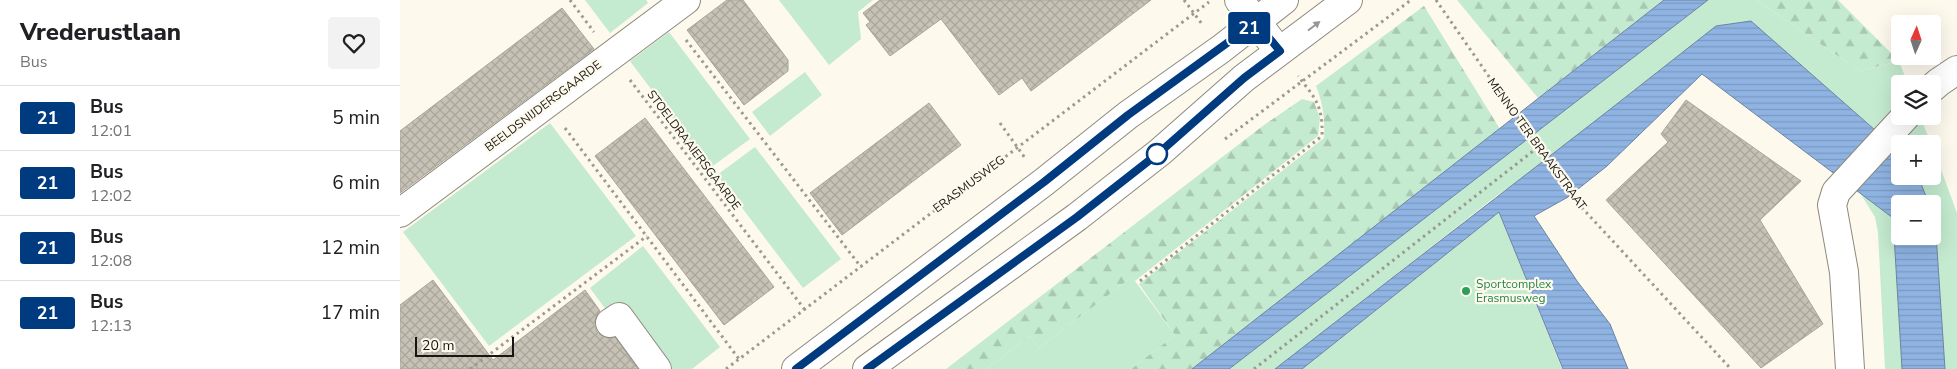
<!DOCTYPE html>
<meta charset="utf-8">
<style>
:root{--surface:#fff;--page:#f2f2f2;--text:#202124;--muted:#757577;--line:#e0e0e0}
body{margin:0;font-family:"Nunito Sans",sans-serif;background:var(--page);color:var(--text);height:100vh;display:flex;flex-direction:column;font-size:19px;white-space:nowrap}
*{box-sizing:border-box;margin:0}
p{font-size:16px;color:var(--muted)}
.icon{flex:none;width:28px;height:28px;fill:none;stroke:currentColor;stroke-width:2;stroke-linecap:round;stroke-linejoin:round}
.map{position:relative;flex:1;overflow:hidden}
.drawer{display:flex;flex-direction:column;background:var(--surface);width:400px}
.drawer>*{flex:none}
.badge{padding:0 10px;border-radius:4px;font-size:18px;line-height:32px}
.needle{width:32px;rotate:3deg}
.buttons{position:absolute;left:1491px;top:15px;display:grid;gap:10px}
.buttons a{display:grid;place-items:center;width:50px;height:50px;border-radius:5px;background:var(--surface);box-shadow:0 5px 20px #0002;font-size:25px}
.scale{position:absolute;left:15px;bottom:12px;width:99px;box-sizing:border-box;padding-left:5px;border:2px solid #171611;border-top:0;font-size:14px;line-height:18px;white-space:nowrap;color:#171611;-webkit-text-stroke:4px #fef9ed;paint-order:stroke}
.map>.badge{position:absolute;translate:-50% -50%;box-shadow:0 0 0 2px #fff}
.round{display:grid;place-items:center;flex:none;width:52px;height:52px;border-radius:5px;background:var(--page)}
.overview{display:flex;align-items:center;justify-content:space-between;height:85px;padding:0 20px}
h1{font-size:24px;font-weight:800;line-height:38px}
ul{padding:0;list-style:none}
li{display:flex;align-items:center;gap:15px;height:65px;padding:0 20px;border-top:1px solid var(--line)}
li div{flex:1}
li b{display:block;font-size:19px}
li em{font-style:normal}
li .badge{min-width:55px;font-weight:700;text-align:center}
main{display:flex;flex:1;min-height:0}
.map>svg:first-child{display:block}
</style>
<main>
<section class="drawer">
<div class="overview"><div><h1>Vrederustlaan</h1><p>Bus</p></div><a class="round"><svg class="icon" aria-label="heart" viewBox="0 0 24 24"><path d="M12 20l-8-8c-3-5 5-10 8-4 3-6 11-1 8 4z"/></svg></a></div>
<ul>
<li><span class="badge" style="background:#003b80;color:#fff">21</span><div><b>Bus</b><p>12:01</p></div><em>5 min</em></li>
<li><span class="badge" style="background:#003b80;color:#fff">21</span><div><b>Bus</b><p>12:02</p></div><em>6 min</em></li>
<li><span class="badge" style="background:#003b80;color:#fff">21</span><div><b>Bus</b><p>12:08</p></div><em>12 min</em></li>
<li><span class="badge" style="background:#003b80;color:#fff">21</span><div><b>Bus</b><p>12:13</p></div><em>17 min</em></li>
</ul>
</section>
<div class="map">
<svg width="1557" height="369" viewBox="0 0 1557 369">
<defs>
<pattern id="forest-firs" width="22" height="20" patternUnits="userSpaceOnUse" patternTransform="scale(1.25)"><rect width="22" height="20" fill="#c4eacf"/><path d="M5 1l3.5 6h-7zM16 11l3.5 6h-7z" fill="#a8c8b1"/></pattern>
<pattern id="water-rules" width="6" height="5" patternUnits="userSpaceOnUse" patternTransform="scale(1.25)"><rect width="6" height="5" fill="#8fb3e2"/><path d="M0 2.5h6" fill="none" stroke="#7b99c1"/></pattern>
<pattern id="building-cross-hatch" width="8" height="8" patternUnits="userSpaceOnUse" patternTransform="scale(1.25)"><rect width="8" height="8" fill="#c7c2b6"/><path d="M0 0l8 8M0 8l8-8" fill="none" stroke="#aaa69b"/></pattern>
</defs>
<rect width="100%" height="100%" fill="#fef9ed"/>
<g fill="#c4eacf">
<polygon points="185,0 246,0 248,3 210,33"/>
<polygon points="379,0 473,0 458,12 461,39 429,65"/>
<polygon points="1308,0 1356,0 1460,71 1499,61 1508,84 1500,84 1500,116 1520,116 1531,144 1500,144 1500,152 1351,21 1095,197 875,369 829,369"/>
<polygon points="269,32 350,139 310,168 230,61"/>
<polygon points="405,72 422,95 370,136 352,112"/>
<polygon points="150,123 236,236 89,346 3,232"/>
<polygon points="355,147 441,259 403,288 317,175"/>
<polygon points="1533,148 1557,213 1557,369 1545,369 1532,204 1529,204 1518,176 1532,176"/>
<polygon points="1460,193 1493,218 1502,369 1485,369 1478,232 1475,217"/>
<polygon points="1099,212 1162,369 902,369"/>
<polygon points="243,246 320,347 292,369 270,369 219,303 207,311 190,288"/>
<polygon points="732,277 775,335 731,369 586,369 630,336 639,348"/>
</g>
<g fill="url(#forest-firs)">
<polygon points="1057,0 1264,0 1138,98"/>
<polygon points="1356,0 1438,0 1499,61 1460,71"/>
<path d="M 1024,6 L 1100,129 L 792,369 L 731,369 L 775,335 L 739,284 L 924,138 C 925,119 923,103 916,86 Z"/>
<polygon points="902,99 914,102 920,118 918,136 735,281 732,277 639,348 630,336 586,369 546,369 864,125"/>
</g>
<g fill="url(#water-rules)" stroke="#6b84a3">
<polygon points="1264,0 1308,0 829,369 792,369"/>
<path d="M 1351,21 L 1500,152 L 1500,176 L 1518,176 L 1529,204 L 1500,204 L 1500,236 L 1532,236 L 1533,214 L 1535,219 L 1545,369 L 1502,369 L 1493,218 L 1302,74 L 1207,166 L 1168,197 L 1134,216 L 1177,281 L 1210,324 L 1228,369 L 1163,369 L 1099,212 L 902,369 L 875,369 C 1022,254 1170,142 1316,26 Z"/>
</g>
<g fill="url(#building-cross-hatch)" stroke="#aaa599">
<polygon points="327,0 343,0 388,60 388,71 344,105 287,30"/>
<polygon points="480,0 751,0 631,91 622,78 599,95 541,19 490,56 466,25 470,22 463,13"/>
<polygon points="162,8 194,49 0,193 0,131"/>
<polygon points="1286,100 1401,181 1360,220 1423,324 1361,368 1206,200 1268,142 1261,134"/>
<polygon points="529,103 561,145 442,235 410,193"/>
<polygon points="245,118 374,287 324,325 195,156"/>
<polygon points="33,280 93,360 185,290 200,311 196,317 194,324 197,332 204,337 215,337 238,369 0,369 0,305"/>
</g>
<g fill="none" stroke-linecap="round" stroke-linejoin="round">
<defs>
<g id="minor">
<polyline points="839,0 879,51"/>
<polyline points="1532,88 1539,82 1557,70"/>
<polyline points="0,213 286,0"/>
<polyline points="210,323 219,317 257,369"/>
<polyline points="1450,369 1444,272 1432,205 1436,192 1506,116"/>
</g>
<g id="major">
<polyline points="396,369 644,182 728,115 821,49 884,0"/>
<polyline points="467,369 677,217 760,152 844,78 948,0"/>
</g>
</defs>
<use href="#minor" stroke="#8e897e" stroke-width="30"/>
<use href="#major" stroke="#8e897e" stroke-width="30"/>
<g stroke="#9d9990" stroke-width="3" stroke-dasharray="2.5 4" stroke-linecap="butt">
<polyline points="170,0 194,32"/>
<polyline points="784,0 802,24"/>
<polyline points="1036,0 1173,198 1331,369"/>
<polyline points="286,40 461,267"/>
<polyline points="230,80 405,310"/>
<polyline points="600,123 625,158"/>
<polyline points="165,128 339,359"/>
<polyline points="825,139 1011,0"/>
<path d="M 740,281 L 922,136 C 923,106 916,99 898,76"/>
<polyline points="70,369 247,236"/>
<polyline points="326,369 809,2"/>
<polyline points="854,369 1137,148"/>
</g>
<use href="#minor" stroke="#fff" stroke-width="28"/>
<use href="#major" stroke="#fff" stroke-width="28"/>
</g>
<defs><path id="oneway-solid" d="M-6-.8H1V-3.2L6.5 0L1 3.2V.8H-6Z" transform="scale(1.25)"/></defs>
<use fill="#979694" href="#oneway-solid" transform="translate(914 26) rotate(-37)"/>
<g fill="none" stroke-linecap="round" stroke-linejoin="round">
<defs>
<polyline id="line" points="396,369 644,182 728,115 856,22 880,51 844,78 760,152 677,217 467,369"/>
</defs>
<use href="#line" stroke="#fff" stroke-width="11"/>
<use href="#line" stroke="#003b80" stroke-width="8"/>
</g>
<circle fill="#fff" stroke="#003b80" stroke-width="2.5" cx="757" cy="154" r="10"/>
<circle fill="#2e9e5b" stroke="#fef9ed" stroke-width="2" cx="1066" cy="291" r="5"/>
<g text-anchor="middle" stroke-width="4.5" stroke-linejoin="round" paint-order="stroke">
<g font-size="12" fill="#171611" stroke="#fef9ed">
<text transform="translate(143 106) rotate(-37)" y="4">BEELDSNIJDERSGAARDE</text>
<text transform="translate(1137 144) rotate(54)" y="4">MENNO TER BRAAKSTRAAT</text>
<text transform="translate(294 150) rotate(53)" y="4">STOELDRAAIERSGAARDE</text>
<text transform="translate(569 184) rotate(-37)" y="4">ERASMUSWEG</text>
</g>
<g font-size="12" fill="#27864d" stroke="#fef9ed" text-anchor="start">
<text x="1076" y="288">Sportcomplex<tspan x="1076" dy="14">Erasmusweg</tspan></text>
</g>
</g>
</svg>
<div class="buttons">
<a><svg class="needle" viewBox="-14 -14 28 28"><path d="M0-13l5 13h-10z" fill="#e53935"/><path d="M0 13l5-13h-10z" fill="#757577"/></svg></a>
<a><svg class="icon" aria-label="layers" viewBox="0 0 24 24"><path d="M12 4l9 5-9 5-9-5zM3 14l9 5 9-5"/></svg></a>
<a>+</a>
<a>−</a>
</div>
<div class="scale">20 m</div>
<b class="badge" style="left:849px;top:28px;background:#003b80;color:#fff">21</b>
</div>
</main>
